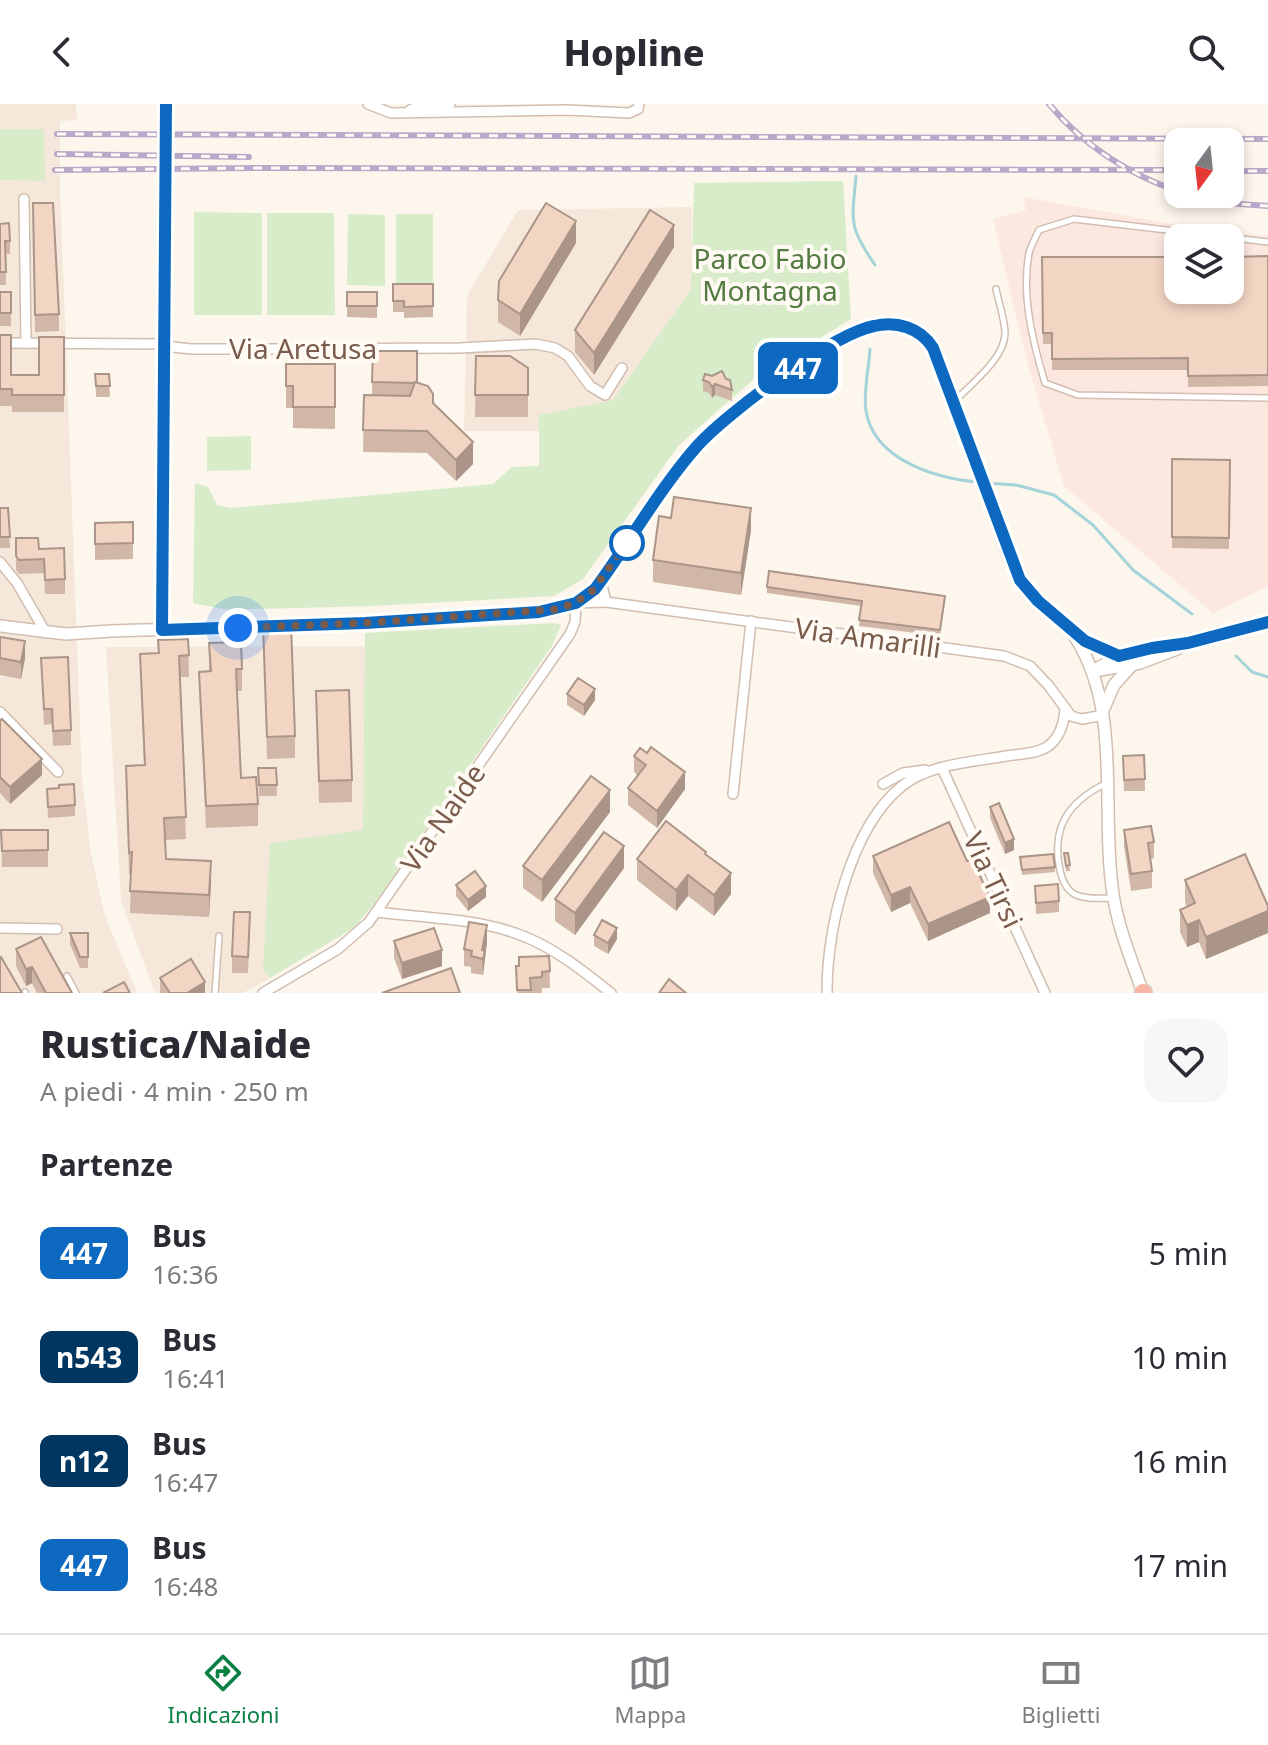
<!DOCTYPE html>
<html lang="it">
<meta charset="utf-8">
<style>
:root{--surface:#fff;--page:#f7f7f7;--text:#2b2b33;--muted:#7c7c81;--line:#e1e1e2;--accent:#0b8043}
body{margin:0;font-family:"Noto Sans",sans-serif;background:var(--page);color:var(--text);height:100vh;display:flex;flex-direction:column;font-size:30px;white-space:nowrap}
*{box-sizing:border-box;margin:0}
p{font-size:26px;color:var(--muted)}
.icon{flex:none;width:44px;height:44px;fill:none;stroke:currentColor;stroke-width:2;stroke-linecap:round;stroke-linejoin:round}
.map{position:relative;height:889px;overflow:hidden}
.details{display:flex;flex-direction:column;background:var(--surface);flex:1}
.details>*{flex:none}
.badge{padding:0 16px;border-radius:12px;font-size:28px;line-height:52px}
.needle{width:52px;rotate:195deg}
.tools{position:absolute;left:1164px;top:24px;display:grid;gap:16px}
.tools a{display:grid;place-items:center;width:80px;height:80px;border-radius:16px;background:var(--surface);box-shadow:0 4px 12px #0003;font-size:40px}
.you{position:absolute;width:40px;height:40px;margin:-20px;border:6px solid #fff;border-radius:50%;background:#1a73e8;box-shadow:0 0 0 12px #1a73e833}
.map>.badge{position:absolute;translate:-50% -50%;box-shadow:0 0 0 4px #fff}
h2{padding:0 40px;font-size:30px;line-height:72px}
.round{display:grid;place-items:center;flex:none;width:84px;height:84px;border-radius:24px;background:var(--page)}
.summary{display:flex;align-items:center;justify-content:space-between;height:136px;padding:0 40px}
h1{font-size:38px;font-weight:800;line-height:60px}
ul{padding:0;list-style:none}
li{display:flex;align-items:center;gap:24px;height:104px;padding:0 40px}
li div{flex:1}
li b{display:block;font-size:30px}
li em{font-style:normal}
li .badge{min-width:88px;font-weight:700;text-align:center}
header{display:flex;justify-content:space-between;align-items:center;height:104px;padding:0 40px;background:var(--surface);font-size:36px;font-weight:800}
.menu{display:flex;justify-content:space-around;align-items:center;height:112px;border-top:2px solid var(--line);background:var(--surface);font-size:22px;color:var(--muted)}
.menu a{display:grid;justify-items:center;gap:4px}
.menu .active{color:var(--accent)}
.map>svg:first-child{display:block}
</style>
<header><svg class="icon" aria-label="back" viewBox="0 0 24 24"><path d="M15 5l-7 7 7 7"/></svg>Hopline<svg class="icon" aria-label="search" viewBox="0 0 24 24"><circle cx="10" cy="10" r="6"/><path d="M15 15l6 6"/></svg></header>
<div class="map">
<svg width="1268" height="889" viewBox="0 0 1268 889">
<rect width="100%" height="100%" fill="#fdf6ec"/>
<g fill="#f5e8da">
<polygon points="0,0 76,0 77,16 60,17 60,83 82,673 91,750 105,812 137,889 0,889"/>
<polygon points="692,103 691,185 613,296 539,311 539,327 464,327 467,192 518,106"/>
<polygon points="366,542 363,727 263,865 270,874 243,889 155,889 121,797 106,543"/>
</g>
<path fill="#fde8e0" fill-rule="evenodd" d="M 1023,93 L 1211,127 L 1268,132 L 1268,482 L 1213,509 L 1064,382 L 1026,254 L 993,115 L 1026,106 ZM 1178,134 L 1230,134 L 1230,186 L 1178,186 Z"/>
<g fill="#d8ecc9">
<polygon points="0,25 44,25 45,77 0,76"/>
<polygon points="843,77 851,215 755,274 679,341 583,475 554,492 373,502 259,505 222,505 193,499 195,379 208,383 217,401 232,404 493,380 512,363 539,362 539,311 613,296 691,185 694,79"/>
<polygon points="194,108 262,109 262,211 194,211"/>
<polygon points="267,109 334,109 335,211 267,211"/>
<polygon points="348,110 385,111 385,182 347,181"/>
<rect x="396" y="110" width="37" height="72"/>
<polygon points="251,332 251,366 207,367 207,333"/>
<polygon points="554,519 561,521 552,542 380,792 354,824 270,874 263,865 270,739 363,726 365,529"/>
</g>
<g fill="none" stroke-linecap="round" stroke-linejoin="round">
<g stroke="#a5d3da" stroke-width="3">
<path d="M 856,72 C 852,118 848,122 875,161"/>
<path d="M 870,245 C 869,264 863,288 866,307 C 874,356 935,374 977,378"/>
<polyline points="985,379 1016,381 1054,391 1093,421 1133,466 1192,510"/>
<polyline points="1236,552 1252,568 1268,573"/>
</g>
<polyline stroke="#dcd0c4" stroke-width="11" stroke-dasharray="11 5.5" stroke-linecap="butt" points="165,72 165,21"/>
<defs>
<g id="service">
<path d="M 1268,138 L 1074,115 L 1039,126 C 1036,133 1031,141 1029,149 C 1021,191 1033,239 1045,279 L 1078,291 L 1268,294"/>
<path d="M 955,297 C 971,280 1004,255 1005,230 C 1005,216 999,200 996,185"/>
<path d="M 1105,680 C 1068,698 1051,724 1060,766 C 1062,776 1066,786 1076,791 C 1088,796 1101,794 1114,794"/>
<polyline points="67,872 76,889"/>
<polyline points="25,888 25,889"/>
<polyline points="215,889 219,832"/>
</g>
<g id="minor">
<polyline points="368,0 391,9 567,6 629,9 638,5 639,0"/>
<polyline points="410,6 426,0 450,0"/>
<polyline points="24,95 26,239"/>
<polyline points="0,239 164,240 173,243 191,245 275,245 460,244 536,240 555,244 568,252 590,282 605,291 622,264"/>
<polyline points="0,458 17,479 46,529"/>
<polyline points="606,498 1004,552 1030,562 1049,582 1071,612 1082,615 1104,611"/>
<polyline points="0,608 58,668"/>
<polyline points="942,664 1045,889"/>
<polyline points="883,680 903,669 925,666"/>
<polyline points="733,690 751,517"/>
<path d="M 376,808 C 424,814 478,814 523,832 C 556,845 583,867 611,889"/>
<polyline points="0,824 57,825"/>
<polyline points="263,889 338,845 369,818 570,530 575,518 576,499 606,498 601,477"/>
<path d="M 827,889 C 827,825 850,724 902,682 C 929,660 973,658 1006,652 C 1019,650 1036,650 1047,643 C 1060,634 1064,620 1065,605"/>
</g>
<g id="tertiary">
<polyline points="165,21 165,0"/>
<path d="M 0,522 L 66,530 L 111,527 C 226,524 341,521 456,513 C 493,511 554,516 586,493 C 602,482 611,461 622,446 C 646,411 670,374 697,343 C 726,310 840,225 882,221 C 906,218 925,230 936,250 L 1009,453 L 1024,482 L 1038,497 L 1085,537 L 1119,552"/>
<polyline points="162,526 165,72"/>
<path d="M 1075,533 C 1123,607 1100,706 1113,790 C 1118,824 1132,857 1143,889"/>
<polyline points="1093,567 1119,552 1188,539 1268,518"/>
<polyline points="1094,567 1140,559 1177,545"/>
<polyline points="1104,604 1114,581 1131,562"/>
</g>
<polyline id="motorway" points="1143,888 1144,889"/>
</defs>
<use href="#service" stroke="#d1beb0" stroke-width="8"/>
<use href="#minor" stroke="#d1beb0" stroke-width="12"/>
<use href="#tertiary" stroke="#d1beb0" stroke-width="14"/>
<use href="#motorway" stroke="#dad1cd" stroke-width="19"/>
<use href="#service" stroke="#fff" stroke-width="5"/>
<use href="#minor" stroke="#fff" stroke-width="9"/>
<use href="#tertiary" stroke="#fff" stroke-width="11"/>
<use href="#motorway" stroke="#f7b7a3" stroke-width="16"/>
<defs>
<g id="rail">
<path d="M 1049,0 C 1082,40 1129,71 1178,87"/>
<polyline points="57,30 1268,35"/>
<polyline points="57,50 249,53"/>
<polyline points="55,66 262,64 1178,66"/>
<polyline points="1230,67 1268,67"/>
<polyline points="1189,90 1226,99 1268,102"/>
</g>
</defs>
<use href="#rail" stroke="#b9a8c9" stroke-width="6"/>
<use href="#rail" stroke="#fffaf3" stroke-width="3" stroke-dasharray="9" stroke-linecap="butt"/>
</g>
<g fill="#d1b7a8">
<polygon points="33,99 59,210 59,227 35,228"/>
<polygon points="0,120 10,137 10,150 5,150 6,181 0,181"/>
<polygon points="576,139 520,232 498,218 498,196"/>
<polygon points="674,143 594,271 575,248 575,226"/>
<polygon points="1268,152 1268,282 1188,283 1188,266 1052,266 1052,240 1043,240 1042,153"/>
<polygon points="393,180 433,180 433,213 404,214 404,208 393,208"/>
<rect x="0" y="188" width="11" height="34"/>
<polygon points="347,188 377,188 377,214 347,213"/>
<polygon points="0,231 11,271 39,271 64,233 64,308 12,308 12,302 0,302"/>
<polygon points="373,247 417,279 433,299 473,360 456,377 427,349 363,348 364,291 372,291"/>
<polygon points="476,252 528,264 528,313 475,313"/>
<polygon points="286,260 335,260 335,325 293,324 293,304 286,304"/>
<polygon points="95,270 109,270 110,293 96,293"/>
<polygon points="703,276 732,286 732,297 715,291 712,294 709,289 703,287"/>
<polygon points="1172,355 1230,356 1229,445 1172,444"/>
<polygon points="0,404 8,404 10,444 0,444"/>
<polygon points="671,414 751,426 741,491 653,478 653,456"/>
<polygon points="133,418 133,455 95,456 95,419"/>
<polygon points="16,434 39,445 65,475 65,490 45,490 44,469 19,470 16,466"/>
<polygon points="767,483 945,498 940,532 859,522 861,502 767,489"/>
<polygon points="263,521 295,632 295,654 267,655"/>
<polygon points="0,533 25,554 21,575 0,571"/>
<polygon points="188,535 189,573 180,573 186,735 165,736 166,755 211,779 209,813 130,809 131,770 129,770 126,662 144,661 140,550 158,549"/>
<polygon points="209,539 242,565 242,587 237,587 241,674 258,700 258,722 206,724 199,568 209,567"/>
<polygon points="41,554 71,626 71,641 53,642 52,620 44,621"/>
<polygon points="316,587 352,676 352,698 319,699"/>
<polygon points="567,590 595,596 584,612 567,601"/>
<polygon points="0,617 42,671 10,700 0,689"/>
<polygon points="1144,651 1145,687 1124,687 1123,652"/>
<polygon points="634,652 685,685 657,724 628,701 628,684 638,672 634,668"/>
<polygon points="258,664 276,664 277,692 259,692"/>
<polygon points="47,685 75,701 75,712 48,714"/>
<polygon points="990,703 1014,746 1005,750 990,714"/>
<polygon points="610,708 542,798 523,784 523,762"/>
<polygon points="1,726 48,726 48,763 2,763"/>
<polygon points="1124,726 1154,738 1154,754 1150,755 1152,767 1152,784 1131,787 1124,742"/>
<polygon points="1064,749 1068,749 1070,767 1066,767"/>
<polygon points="706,751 731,790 714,812 688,792 676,807 637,776 637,755"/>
<polygon points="873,752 990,809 928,837 910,799 891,808 873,769"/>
<polygon points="1020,753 1055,763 1055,768 1022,771"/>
<polygon points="624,764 575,831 555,817 555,795"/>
<polygon points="1185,776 1268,802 1268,829 1206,855 1199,838 1187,843 1180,828 1180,806 1187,803 1185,798"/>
<polygon points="456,781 486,793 468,807 456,792"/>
<polygon points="1035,782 1059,797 1059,808 1036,810"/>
<polygon points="250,825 248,869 232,869 232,852"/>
<polygon points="70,829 88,829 88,864 80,864 70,840"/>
<polygon points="594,831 617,835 608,850 594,842"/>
<polygon points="394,837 442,862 402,875 394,854"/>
<polygon points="487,838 483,871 471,869 471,863 464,862 464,845"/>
<polygon points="16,845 72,889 37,889 32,879 26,882 16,862"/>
<polygon points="549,852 550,884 542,884 542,889 517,889 516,862"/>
<polygon points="160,874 205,889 160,889"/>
</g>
<g fill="#aa9588">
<polygon points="576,117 576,139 520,232 520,210"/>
<polygon points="674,121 674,143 594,271 594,249"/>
<polygon points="715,280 715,291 712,294 712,283"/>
<polygon points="473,338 473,360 456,377 456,356"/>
<polygon points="751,404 751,426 741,491 741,469"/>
<polygon points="25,537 25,554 21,575 21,558"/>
<polygon points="595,585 595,596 584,612 584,601"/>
<polygon points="42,655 42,671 10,700 10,683"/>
<polygon points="685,668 685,685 657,724 657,707"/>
<polygon points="610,686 610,708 542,798 542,776"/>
<polygon points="1014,735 1014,746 1005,750 1005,739"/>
<polygon points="624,742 624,764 575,831 575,809"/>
<polygon points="211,757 211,779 209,813 209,791"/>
<polygon points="731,769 731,790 714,812 714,791"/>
<polygon points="688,771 688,792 676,807 676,786"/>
<polygon points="486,782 486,793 468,807 468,796"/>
<polygon points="910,783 910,799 891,808 891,791"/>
<polygon points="990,793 990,809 928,837 928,820"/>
<polygon points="1268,807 1268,829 1206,855 1206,833"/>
<polygon points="1199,816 1199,838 1187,843 1187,821"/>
<polygon points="487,821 487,838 483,871 482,846"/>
<polygon points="617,824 617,835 608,850 608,839"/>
<polygon points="442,846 442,862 402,875 402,859"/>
<polygon points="32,863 32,879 26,882 26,865"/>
<polygon points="205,878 205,889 187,889"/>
</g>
<g fill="#f3d5c3" stroke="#aa9588" stroke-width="2">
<polygon points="33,99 53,99 59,210 35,211"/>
<polygon points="546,99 576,117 520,210 498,196 499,177"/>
<polygon points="650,106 674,121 594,249 575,226"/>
<polygon points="9,119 10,137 5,137 6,168 0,168 0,120"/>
<polygon points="1268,152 1268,271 1188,272 1188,254 1052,255 1052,229 1043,229 1042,153 1178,153 1178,186 1230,186 1230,153"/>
<polygon points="393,180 433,180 433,202 404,203 404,197 393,197"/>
<rect x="0" y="188" width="11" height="21"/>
<rect x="347" y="188" width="30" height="14"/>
<polygon points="0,231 11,231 11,271 39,271 39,233 64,233 64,291 12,291 12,285 0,285"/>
<polygon points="373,247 417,247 417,279 372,278"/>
<polygon points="476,252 510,252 528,264 528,291 475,291"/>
<polygon points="286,260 335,260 335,303 293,303 293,282 286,282"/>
<polygon points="722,267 726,275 730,276 732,286 715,280 712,283 709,278 703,276 705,270 712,272"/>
<polygon points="95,270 109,270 110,282 96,282"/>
<polygon points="415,278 428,282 433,290 433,299 473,338 456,356 427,327 363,326 364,291 410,292"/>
<polygon points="1172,355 1230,356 1229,434 1172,433"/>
<polygon points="674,393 751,404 741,469 653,456 659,412 671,414"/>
<polygon points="0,404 8,404 10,433 0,433"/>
<polygon points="133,418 133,439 95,440 95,419"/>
<polygon points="16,434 38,434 39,445 64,444 65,475 45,476 44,455 19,456 16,452"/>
<polygon points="769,467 945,492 940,526 859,516 862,497 767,483"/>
<polygon points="291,520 295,632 267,633 263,521"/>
<polygon points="0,533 25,537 21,558 0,554"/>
<polygon points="188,535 189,551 179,552 186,713 164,714 166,755 211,757 209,791 130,787 132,748 129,749 126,662 145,661 140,550 159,549 158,536"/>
<polygon points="241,538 242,565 236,565 241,674 256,673 258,700 206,702 199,568 211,567 209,539"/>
<polygon points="68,553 71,626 53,627 52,605 44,605 41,554"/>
<polygon points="578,574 595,585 584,601 567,590"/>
<polygon points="349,586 352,676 319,677 316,587"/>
<polygon points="2,615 42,655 10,683 0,673 0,617"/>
<polygon points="651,643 685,668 657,707 628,684 646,661 634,652 640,644 647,649"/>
<polygon points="1144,651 1145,675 1124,676 1123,652"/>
<polygon points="258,664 276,664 277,681 259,681"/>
<polygon points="591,672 610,686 542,776 523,762"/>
<polygon points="74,680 75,701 48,703 47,685 59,684 59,681"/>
<polygon points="999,699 1014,735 1005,739 990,703"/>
<polygon points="666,717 706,748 705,750 731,769 714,791 688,771 676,786 637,755"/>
<polygon points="949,718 967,757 972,755 990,793 928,820 910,783 891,791 873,752"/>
<polygon points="1151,722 1154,738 1148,739 1152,767 1131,770 1124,726"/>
<polygon points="1,726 48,726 48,746 2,747"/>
<polygon points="604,728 624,742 575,809 555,795"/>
<polygon points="1064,749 1068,749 1070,761 1066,762"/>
<polygon points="1053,750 1055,763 1022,766 1020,753"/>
<polygon points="1245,750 1268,802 1268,807 1206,833 1199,816 1187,821 1180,806 1195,799 1185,776"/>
<polygon points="475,767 486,782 468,796 456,781"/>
<polygon points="1058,780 1059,797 1036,799 1035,782"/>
<polygon points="234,808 250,808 248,853 232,852"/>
<polygon points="602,816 617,824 608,839 594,831"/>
<polygon points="469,818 487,821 482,846 485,847 483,855 471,852 472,847 464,845"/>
<polygon points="434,824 442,846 402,859 394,837"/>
<polygon points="70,829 88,829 88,853 80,853"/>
<polygon points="41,833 72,889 46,889 32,863 26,865 16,845"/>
<polygon points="549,852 550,867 542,868 542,873 530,874 531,886 517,886 516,862 519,862 519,853"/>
<polygon points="1,853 22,889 0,889 0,854"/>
<polygon points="191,855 205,878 187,889 170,889 160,874"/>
<polygon points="451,864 460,889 382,889"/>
<polygon points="669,875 686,889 659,889"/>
<polygon points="124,878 130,889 103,889"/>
</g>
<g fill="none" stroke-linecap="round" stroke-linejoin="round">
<defs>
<path id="line" d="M 166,0 L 162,526 L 365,519 L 539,508 L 576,499 L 595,485 C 630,438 659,385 698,341 C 727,309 833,230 874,222 C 896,217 920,223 933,244 L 1020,476 L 1038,497 L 1085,537 L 1119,552 L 1152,544 L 1188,539 L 1268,518"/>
</defs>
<use href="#line" stroke="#fff" stroke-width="18"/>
<use href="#line" stroke="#0c69bf" stroke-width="12"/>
<polyline stroke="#7a5c4d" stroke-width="8" stroke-dasharray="0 14.4" points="238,524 365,519 561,505 590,490 627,439"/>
</g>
<circle fill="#fff" stroke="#0c69bf" stroke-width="4" cx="627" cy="439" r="16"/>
<g text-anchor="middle" stroke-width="8" stroke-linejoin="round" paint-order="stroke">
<g font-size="28" fill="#537a41" stroke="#fffaf3">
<text x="770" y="165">Parco Fabio<tspan x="770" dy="32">Montagna</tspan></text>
</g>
<g font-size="28" fill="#7a5c4d" stroke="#fffaf3">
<text x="303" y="255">Via Aretusa</text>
<text transform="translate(868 534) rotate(8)" y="10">Via Amarilli</text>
<text transform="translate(443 714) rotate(-55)" y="10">Via Naide</text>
<text transform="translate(993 776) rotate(65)" y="10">Via Tirsi</text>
</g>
</g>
</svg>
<div class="tools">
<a><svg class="needle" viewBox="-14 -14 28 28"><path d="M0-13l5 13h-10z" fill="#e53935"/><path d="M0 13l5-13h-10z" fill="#7c7c81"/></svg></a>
<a><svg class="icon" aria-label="layers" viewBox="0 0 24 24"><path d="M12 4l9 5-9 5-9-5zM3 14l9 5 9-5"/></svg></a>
</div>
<div class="you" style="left:238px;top:524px"></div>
<b class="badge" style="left:798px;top:264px;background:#0c69bf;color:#fff">447</b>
</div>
<section class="details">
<div class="summary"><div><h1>Rustica/Naide</h1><p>A piedi · 4 min · 250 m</p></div><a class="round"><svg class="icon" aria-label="heart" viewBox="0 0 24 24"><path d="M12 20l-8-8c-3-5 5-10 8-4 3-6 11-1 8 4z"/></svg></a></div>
<h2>Partenze</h2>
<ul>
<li><span class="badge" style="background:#0c69bf;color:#fff">447</span><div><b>Bus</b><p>16:36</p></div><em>5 min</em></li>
<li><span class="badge" style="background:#00365f;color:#fff">n543</span><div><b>Bus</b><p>16:41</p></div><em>10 min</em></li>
<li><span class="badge" style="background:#00365f;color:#fff">n12</span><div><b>Bus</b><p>16:47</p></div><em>16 min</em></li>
<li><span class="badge" style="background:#0c69bf;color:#fff">447</span><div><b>Bus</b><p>16:48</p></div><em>17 min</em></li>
</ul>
</section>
<nav class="menu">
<a class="active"><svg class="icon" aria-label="directions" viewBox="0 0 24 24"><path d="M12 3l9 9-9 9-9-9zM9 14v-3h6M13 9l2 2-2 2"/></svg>Indicazioni</a>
<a><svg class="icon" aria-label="map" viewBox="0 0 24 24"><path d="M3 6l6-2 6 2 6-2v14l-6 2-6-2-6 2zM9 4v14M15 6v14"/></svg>Mappa</a>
<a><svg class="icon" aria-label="tickets" viewBox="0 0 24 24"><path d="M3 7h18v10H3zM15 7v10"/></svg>Biglietti</a>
</nav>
